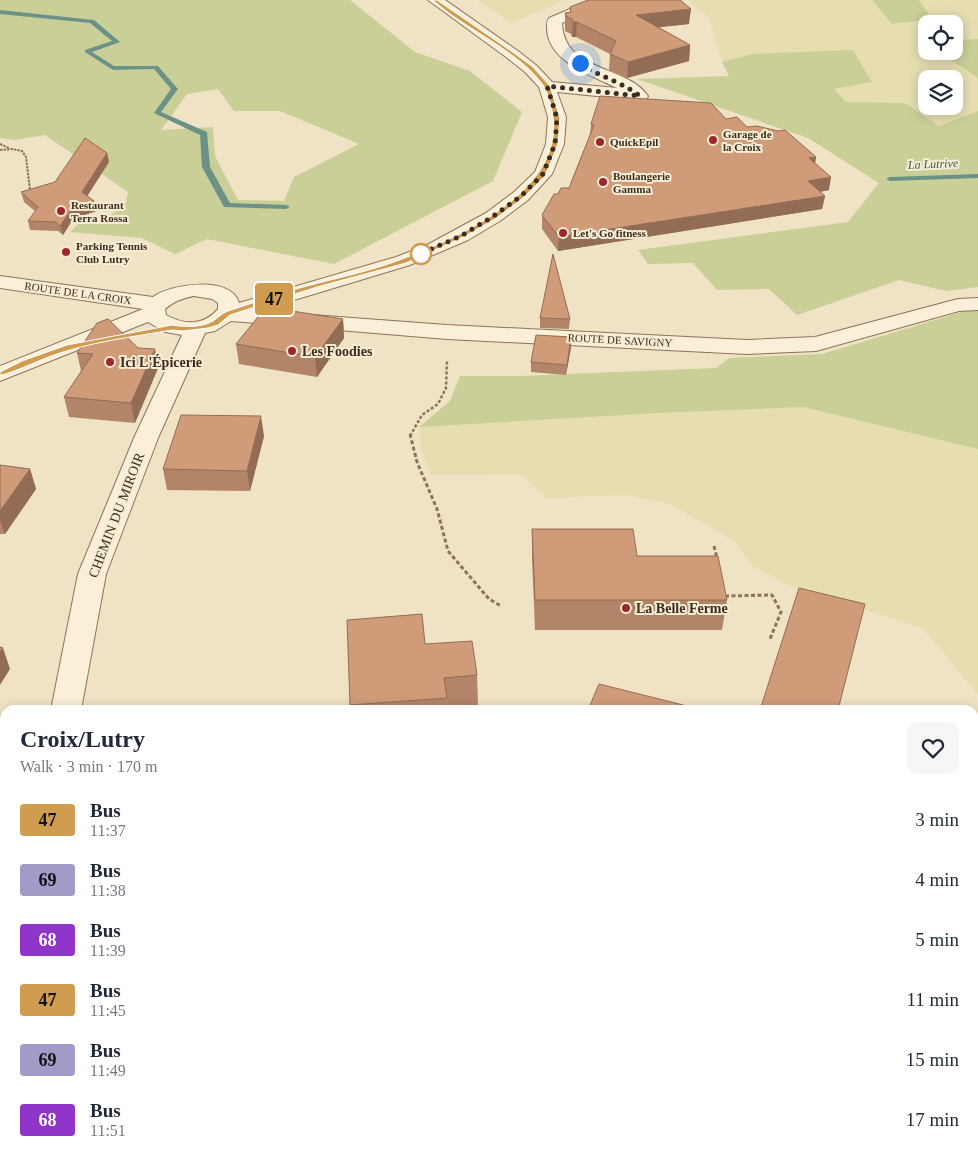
<!DOCTYPE html>
<meta charset="utf-8">
<style>
:root{--surface:#fff;--page:#f6f6f7;--text:#1f2937;--muted:#747a83}
body{margin:0;font-family:"Times New Roman",serif;background:var(--page);color:var(--text);height:100vh;display:flex;flex-direction:column;font-size:19px;white-space:nowrap}
*{box-sizing:border-box;margin:0}
p{font-size:16px;color:var(--muted)}
.icon{flex:none;width:28px;height:28px;fill:none;stroke:currentColor;stroke-width:2;stroke-linecap:round;stroke-linejoin:round}
.map{position:relative;flex:1;overflow:hidden}
.sheet{position:absolute;left:0px;top:705px;width:979px;height:456px;display:flex;flex-direction:column;background:var(--surface);border-radius:15px 15px 0 0;box-shadow:0 2px 12px #0003}
.sheet>*{flex:none}
.badge{padding:0 10px;border-radius:4px;font-size:18px;line-height:32px}
.tools{position:absolute;left:918px;top:15px;display:grid;gap:10px}
.tools a{display:grid;place-items:center;width:45px;height:45px;border-radius:10px;background:var(--surface);box-shadow:0 2px 12px #0003;font-size:25px}
.you{position:absolute;width:25px;height:25px;margin:-12px;border:4px solid #fff;border-radius:50%;background:#1a73e8;box-shadow:0 0 0 8px #1a73e833}
.map>.badge{position:absolute;translate:-50% -50%;box-shadow:0 0 0 2px #fff}
.round{display:grid;place-items:center;flex:none;width:52px;height:52px;border-radius:10px;background:var(--page)}
.headline{display:flex;align-items:center;justify-content:space-between;height:85px;padding:0 20px}
h1{font-size:24px;font-weight:700;line-height:38px}
ul{padding:0;list-style:none}
li{display:flex;align-items:center;gap:15px;height:60px;padding:0 20px}
li div{flex:1}
li b{display:block;font-size:19px}
li em{font-style:normal}
li .badge{min-width:55px;font-weight:700;text-align:center}
.map>svg:first-child{display:block}
</style>
<div class="map">
<svg width="978" height="1161" viewBox="0 0 978 1161">
<rect width="100%" height="100%" fill="#f0e2c4"/>
<g fill="#e6ddb1" fill-rule="evenodd">
<polygon points="477,0 565,0 511,23"/>
<path d="M 688,0 L 872,0 L 892,24 L 932,19 L 919,0 L 978,0 L 978,39 L 954,40 L 954,24 L 926,24 L 926,43 L 924,43 L 926,45 L 926,51 L 937,51 L 978,78 L 978,111 L 939,126 L 905,103 L 846,102 L 833,89 L 872,82 L 752,54 L 722,62 L 709,18 ZM 926,79 L 954,79 L 954,106 L 926,106 Z"/>
<polygon points="803,407 978,449 978,695 923,628 788,585 751,565 736,542 670,504 626,495 547,498 521,474 431,475 421,450 419,427 659,413"/>
<polygon points="727,1156 957,1156 956,1161 726,1161"/>
</g>
<g fill="#c9cf97" fill-rule="evenodd">
<path d="M 0,0 L 350,0 L 415,52 L 470,71 L 522,112 L 493,181 L 334,264 L 207,239 L 175,254 L 142,238 L 70,232 L 85,217 L 109,216 L 126,203 L 128,192 L 45,135 L 15,140 L 0,138 ZM 218,89 L 234,111 L 280,111 L 359,144 L 294,177 L 284,201 L 238,200 L 215,156 L 213,127 L 161,130 L 187,94 Z"/>
<polygon points="872,0 919,0 932,19 892,24"/>
<polygon points="978,39 978,78 937,51 954,51 954,40"/>
<polygon points="853,50 872,82 834,89 846,102 905,103 939,126 978,111 978,287 946,291 899,280 797,315 769,289 717,290 693,263 648,264 638,250 848,222 879,183 808,138 637,79 729,76 722,62 752,54"/>
<polygon points="968,310 978,310 978,449 803,407 659,413 419,427 450,401 460,376 520,376 716,368 729,358 822,354"/>
<polygon points="974,1109 978,1111 978,1161 956,1161 957,1156 974,1156"/>
</g>
<g fill="none" stroke-linecap="round" stroke-linejoin="round">
<g fill="#6c9288" fill-rule="evenodd">
<polygon points="0,10 94,20 120,42 92,52 114,66 158,66 177,88 178,89 161,112 207,132 210,167 230,203 286,205 290,207 286,209 224,207 202,167 200,135 154,113 171,89 154,69 113,70 85,52 85,50 112,41 90,23 0,14"/>
<polygon points="978,174 978,178 890,181 886,179 890,177"/>
</g>
<defs>
<g id="minor">
<path d="M 428,0 L 445,0 L 518,51 L 537,66 L 552,82 L 617,88 C 593,76 548,62 547,29 C 547,24 546,22 549,18 L 591,0 L 605,0 L 600,8 L 562,23 C 564,73 626,64 648,96 L 646,100 C 638,101 634,97 627,99 L 557,92 L 566,117 L 564,144 L 552,174 L 528,200 L 500,221 L 468,240 L 410,265 L 258,311 L 447,325 L 747,340 L 815,337 L 958,299 L 978,298 L 978,310 L 959,311 L 816,351 L 747,354 L 447,339 L 231,321 L 215,331 L 205,333 L 158,438 L 106,574 L 81,710 L 51,710 L 78,574 L 134,438 L 182,335 L 165,332 L 148,322 L 0,381 L 0,366 L 143,309 L 0,288 L 0,276 L 153,297 C 170,284 232,275 239,303 L 396,257 L 427,245 L 486,213 L 514,192 L 535,172 L 546,144 L 548,117 L 539,87 L 525,72 L 506,57 ZM 194,296 L 212,299 L 218,303 L 218,309 C 204,326 184,325 166,315 L 165,309 C 174,301 183,298 194,296 Z"/>
<polygon points="5,987 5,1043 0,1045 0,989"/>
</g>
</defs>
<use href="#minor" stroke="#8c735a" stroke-width="2"/>
<g stroke="#8c735a" stroke-width="2" stroke-dasharray="2.5 1" stroke-linecap="butt">
<polyline points="0,144 9,148"/>
<polyline points="0,150 12,149 22,151 26,157 30,190"/>
</g>
<polyline stroke="#8c735a" stroke-width="2.5" stroke-dasharray="3 2" stroke-linecap="butt" points="410,436 422,415 438,404 446,388 447,360"/>
<g stroke="#8c735a" stroke-width="3" stroke-dasharray="4 2.5" stroke-linecap="butt">
<polyline points="410,434 417,462 437,509 448,551 489,599 501,606"/>
<polyline points="714,546 717,558"/>
<polyline points="725,596 772,595 781,612 770,639"/>
</g>
<use href="#minor" fill="#faefd8" fill-rule="evenodd"/>
</g>
<g fill="#b38568">
<polygon points="570,7 689,24 658,27 690,45 689,61 627,78 609,70 610,54 576,37 572,37 571,34 565,31 565,13 570,12"/>
<polygon points="726,119 816,157 815,163 829,190 820,192 825,196 822,209 558,251 542,229 542,215 558,194 569,188 590,135 591,124"/>
<polygon points="107,153 109,162 87,196 96,211 73,219 63,235 58,231 30,230 28,221 35,211 24,202 21,192 55,182"/>
<polygon points="540,318 570,319 569,329 540,328"/>
<polygon points="343,319 344,338 317,377 239,364 236,344"/>
<polygon points="571,337 571,347 566,375 531,372 531,362"/>
<polygon points="138,348 158,368 135,423 69,417 64,397 81,371 77,353"/>
<polygon points="264,436 250,491 167,490 163,469"/>
<polygon points="0,465 30,469 36,489 5,534 0,534"/>
<polygon points="532,529 637,556 727,600 722,630 535,630 532,559"/>
<polygon points="425,644 477,675 478,705 447,708 447,710 351,710 350,705"/>
</g>
<g fill="#926c55">
<polygon points="691,9 689,24 635,30 636,15"/>
<polygon points="573,22 577,22 576,37 572,37"/>
<polygon points="690,45 689,61 627,78 628,62"/>
<polygon points="107,153 109,162 84,201 82,192"/>
<polygon points="816,157 814,170 809,158"/>
<polygon points="831,177 829,190 806,194 808,181"/>
<polygon points="825,196 822,209 558,251 559,237"/>
<polygon points="94,201 96,211 73,219 63,235 60,226 71,210"/>
<polygon points="343,319 344,338 317,377 315,357"/>
<polygon points="571,337 571,347 566,375 567,365"/>
<polygon points="155,349 158,368 135,423 131,403"/>
<polygon points="261,416 264,436 250,491 247,471"/>
<polygon points="30,469 36,489 5,534 0,520 0,511"/>
<polygon points="3,648 10,669 0,685 0,652"/>
</g>
<g fill="#d09b79" stroke="#926c55">
<polygon points="588,0 680,0 691,9 636,15 690,45 628,62 610,54 616,41 577,22 573,22 572,19 566,16 565,13 571,12 570,7"/>
<polygon points="600,96 711,103 726,119 737,117 747,127 757,126 778,131 785,130 816,157 809,158 831,177 808,181 825,196 559,237 542,215 554,194 558,194 561,188 569,188 594,125 591,124"/>
<polygon points="85,138 107,153 82,192 94,201 71,210 60,226 56,222 28,221 38,207 21,192 55,182"/>
<polygon points="553,254 570,319 540,318"/>
<polygon points="266,307 343,319 315,357 236,344"/>
<polygon points="108,319 138,348 155,349 131,403 64,397 93,354 77,353 97,323"/>
<polygon points="536,335 571,337 567,365 531,362"/>
<polygon points="181,415 261,416 247,471 163,469"/>
<polygon points="0,465 30,469 0,511"/>
<polygon points="532,529 633,529 637,556 718,556 727,600 535,600"/>
<polygon points="799,588 865,604 838,710 760,710"/>
<polygon points="422,614 425,644 472,641 477,675 444,678 447,698 350,705 347,620"/>
<polygon points="0,647 3,648 0,652"/>
<polygon points="599,684 703,710 588,710"/>
<polygon points="512,1156 675,1156 673,1161 510,1161"/>
</g>
<path fill="#cf9c50" stroke="#fff" d="M 433,0 L 437,0 L 514,53 L 533,67 L 550,86 L 560,118 L 558,144 L 545,176 L 523,198 L 495,219 L 463,237 L 406,263 L 317,287 L 230,315 L 218,325 L 208,328 L 183,331 L 172,330 C 132,337 90,342 51,356 C 40,360 5,376 0,375 L 0,372 L 22,361 L 67,345 L 172,325 C 184,327 201,328 213,321 C 218,318 222,313 228,311 C 248,304 269,298 289,291 C 326,280 366,273 402,259 C 458,238 563,192 553,117 C 552,108 548,92 543,85 C 518,50 464,29 433,0 Z"/>
<g fill="none" stroke-linecap="round" stroke-linejoin="round">
<path stroke="#3b2c1e" stroke-width="5" stroke-dasharray="0 9" d="M 421,254 L 418,255 L 461,236 L 492,217 L 521,196 L 543,174 L 555,144 L 557,118 L 547,86 L 640,96 C 622,82 599,77 580,63"/>
</g>
<g fill="#9d272a" stroke="#f7ecd4" stroke-width="2">
<circle cx="713" cy="140" r="5"/>
<circle cx="600" cy="142" r="5"/>
<circle cx="603" cy="182" r="5"/>
<circle cx="61" cy="211" r="5"/>
<circle cx="563" cy="233" r="5"/>
<circle cx="66" cy="252" r="5"/>
<circle cx="292" cy="351" r="5"/>
<circle cx="110" cy="362" r="5"/>
<circle cx="626" cy="608" r="5"/>
</g>
<circle fill="#fff" stroke="#cf9c50" stroke-width="2.5" cx="421" cy="254" r="10"/>
<g text-anchor="middle" stroke-width="4" stroke-linejoin="round" paint-order="stroke">
<g font-size="11" font-weight="bold" fill="#3b2c1e" stroke="#f7ecd4" text-anchor="start">
<text x="723" y="138">Garage de<tspan x="723" dy="13">la Croix</tspan></text>
<text x="610" y="146">QuickEpil</text>
<text x="613" y="180">Boulangerie<tspan x="613" dy="13">Gamma</tspan></text>
<text x="71" y="209">Restaurant<tspan x="71" dy="13">Terra Rossa</tspan></text>
<text x="573" y="237">Let's Go fitness</text>
<text x="76" y="250">Parking Tennis<tspan x="76" dy="13">Club Lutry</tspan></text>
</g>
<g font-size="11" fill="#3b2c1e" stroke="#f7ecd4">
<text transform="translate(78 293) rotate(8)" y="4">ROUTE DE LA CROIX</text>
<text transform="translate(620 340) rotate(3)" y="4">ROUTE DE SAVIGNY</text>
</g>
<g font-size="12" font-style="italic" fill="#2d5b58" stroke="#f7ecd4">
<text transform="translate(933 164) rotate(-2)" y="4">La Lutrive</text>
</g>
<g font-size="14" font-weight="bold" fill="#3b2c1e" stroke="#f7ecd4" text-anchor="start">
<text x="302" y="356">Les Foodies</text>
<text x="120" y="367">Ici L'Épicerie</text>
<text x="636" y="613">La Belle Ferme</text>
</g>
<g font-size="14" fill="#3b2c1e" stroke="#f7ecd4">
<text transform="translate(116 515) rotate(-69)" y="5">CHEMIN DU MIROIR</text>
</g>
</g>
</svg>
<div class="tools">
<a><svg class="icon" aria-label="locate" viewBox="0 0 24 24"><circle cx="12" cy="12" r="6"/><path d="M12 2v4M12 18v4M2 12h4M18 12h4"/></svg></a>
<a><svg class="icon" aria-label="layers" viewBox="0 0 24 24"><path d="M12 4l9 5-9 5-9-5zM3 14l9 5 9-5"/></svg></a>
</div>
<div class="you" style="left:580px;top:63px"></div>
<b class="badge" style="left:274px;top:299px;background:#cf9c50;color:#111">47</b>
<section class="sheet">
<div class="headline"><div><h1>Croix/Lutry</h1><p>Walk · 3 min · 170 m</p></div><a class="round"><svg class="icon" aria-label="heart" viewBox="0 0 24 24"><path d="M12 20l-8-8c-3-5 5-10 8-4 3-6 11-1 8 4z"/></svg></a></div>
<ul>
<li><span class="badge" style="background:#cf9c50;color:#111">47</span><div><b>Bus</b><p>11:37</p></div><em>3 min</em></li>
<li><span class="badge" style="background:#a29bc7;color:#111">69</span><div><b>Bus</b><p>11:38</p></div><em>4 min</em></li>
<li><span class="badge" style="background:#8f36c8;color:#fff">68</span><div><b>Bus</b><p>11:39</p></div><em>5 min</em></li>
<li><span class="badge" style="background:#cf9c50;color:#111">47</span><div><b>Bus</b><p>11:45</p></div><em>11 min</em></li>
<li><span class="badge" style="background:#a29bc7;color:#111">69</span><div><b>Bus</b><p>11:49</p></div><em>15 min</em></li>
<li><span class="badge" style="background:#8f36c8;color:#fff">68</span><div><b>Bus</b><p>11:51</p></div><em>17 min</em></li>
</ul>
</section>
</div>
